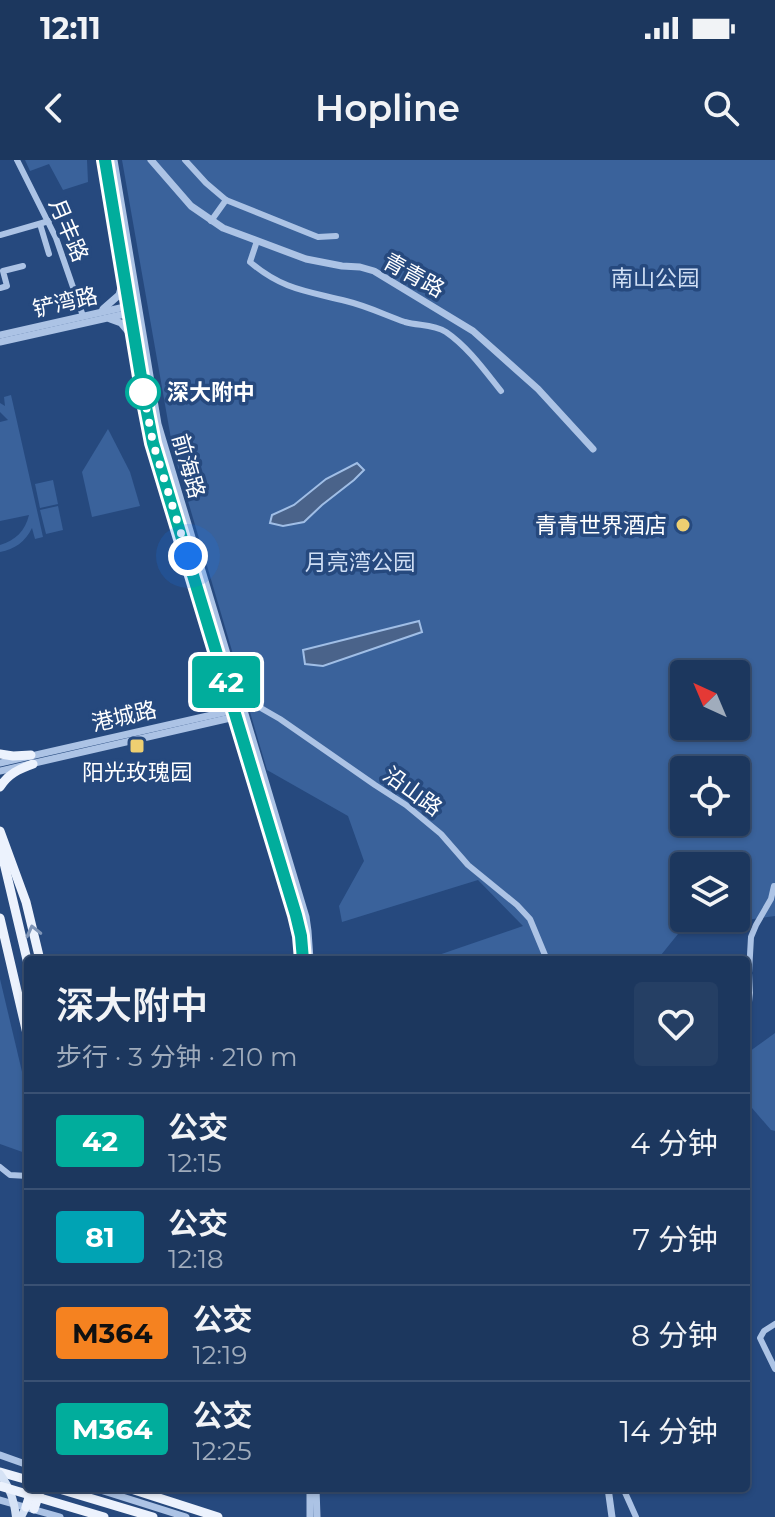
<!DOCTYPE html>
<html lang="zh">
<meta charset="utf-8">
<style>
:root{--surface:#1c375e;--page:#253f64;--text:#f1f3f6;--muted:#a0acbc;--line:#3a5173}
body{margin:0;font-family:Montserrat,"Noto Sans SC",sans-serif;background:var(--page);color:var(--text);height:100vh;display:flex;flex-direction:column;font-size:30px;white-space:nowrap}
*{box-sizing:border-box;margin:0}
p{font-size:26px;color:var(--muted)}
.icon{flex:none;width:44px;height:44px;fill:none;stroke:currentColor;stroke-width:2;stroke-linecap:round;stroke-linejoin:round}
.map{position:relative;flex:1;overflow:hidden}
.drawer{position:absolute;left:24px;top:796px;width:726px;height:536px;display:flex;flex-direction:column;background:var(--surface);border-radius:8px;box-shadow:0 2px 6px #0004,0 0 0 2px var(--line)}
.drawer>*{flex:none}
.badge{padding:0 16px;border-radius:6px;font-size:28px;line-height:52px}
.needle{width:52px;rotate:316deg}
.tools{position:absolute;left:670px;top:500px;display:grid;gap:16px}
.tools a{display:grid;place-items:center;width:80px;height:80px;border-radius:8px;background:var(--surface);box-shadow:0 2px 6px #0004,0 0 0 2px var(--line);font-size:40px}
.you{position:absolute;width:40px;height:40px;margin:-20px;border:6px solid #fff;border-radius:50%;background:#1a73e8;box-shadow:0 0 0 12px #1a73e833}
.map>.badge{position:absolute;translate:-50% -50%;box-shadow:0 0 0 4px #fff}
.round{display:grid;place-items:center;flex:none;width:84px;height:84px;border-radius:8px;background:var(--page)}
.head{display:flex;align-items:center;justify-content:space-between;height:136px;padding:0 32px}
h1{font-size:38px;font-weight:600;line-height:60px}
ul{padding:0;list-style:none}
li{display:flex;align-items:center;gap:24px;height:96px;padding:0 32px;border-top:2px solid var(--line)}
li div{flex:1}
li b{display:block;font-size:30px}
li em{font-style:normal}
li .badge{min-width:88px;font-weight:700;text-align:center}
.status{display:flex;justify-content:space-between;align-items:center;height:56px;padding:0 40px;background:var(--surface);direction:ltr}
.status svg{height:22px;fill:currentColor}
header{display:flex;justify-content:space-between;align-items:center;height:104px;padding:0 32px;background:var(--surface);font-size:36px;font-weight:600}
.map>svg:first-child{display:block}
</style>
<div class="status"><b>12:11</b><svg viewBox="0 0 49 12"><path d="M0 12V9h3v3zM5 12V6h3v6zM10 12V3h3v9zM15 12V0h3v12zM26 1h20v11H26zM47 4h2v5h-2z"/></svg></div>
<header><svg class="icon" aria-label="back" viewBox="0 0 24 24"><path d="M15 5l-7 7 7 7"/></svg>Hopline<svg class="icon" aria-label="search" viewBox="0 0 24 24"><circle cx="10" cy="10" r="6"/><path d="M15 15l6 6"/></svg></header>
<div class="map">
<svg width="775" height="1357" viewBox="0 0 775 1357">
<rect width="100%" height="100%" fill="#26497e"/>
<g fill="#3a629b" fill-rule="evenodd">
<polygon points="25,0 87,0 88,22 63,30 49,4 30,11"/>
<path d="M 122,0 L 775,0 L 775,756 L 682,769 L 657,800 L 424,800 L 523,766 L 478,720 L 342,762 L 339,746 L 364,701 L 348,656 L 267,610 L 173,290 ZM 684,514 L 736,514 L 736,566 L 684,566 ZM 684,610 L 736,610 L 736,662 L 684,662 ZM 684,706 L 736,706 L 736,758 L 684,758 Z"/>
<path d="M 11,235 L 43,377 L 35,379 L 32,368 C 25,382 15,389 0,392 L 0,385 C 16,380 25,371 29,355 L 0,361 L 0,262 L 8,260 L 0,252 L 0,243 L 5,246 L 4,237 Z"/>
<polygon points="108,269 130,312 140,346 92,357 82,312"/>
<polygon points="53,320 58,344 40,348 35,324"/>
<polygon points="58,346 63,370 46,374 40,350"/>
<polygon points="0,819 28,937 28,994 0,984"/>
<polygon points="775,873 775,971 771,970 746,941 746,894"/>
</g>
<g fill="#4a638a" stroke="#a0bee6" stroke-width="2">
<polygon points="357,303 364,310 354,320 322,345 304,362 283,366 270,363 272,355 294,345 326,319"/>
<polygon points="419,461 422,472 323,506 305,504 303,490"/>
</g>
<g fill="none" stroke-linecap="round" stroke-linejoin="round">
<g stroke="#acc3e5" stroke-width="6">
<polyline points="17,0 56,78 83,156"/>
<polyline points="185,0 206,23 226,40 318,77 336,76"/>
<polyline points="211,61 226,40"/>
<polyline points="40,64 49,94"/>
<polyline points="0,75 49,61"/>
<path d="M 257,81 L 250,102 C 283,130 307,131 346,141 C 367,146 385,155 405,162 C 419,166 433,164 446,172 C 468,187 485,211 501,231"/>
<polyline points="0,128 7,126 3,111 23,106"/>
<polyline points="235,525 249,523 249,533 254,544 280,559 375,625 406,645 441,674 468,705 517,745 530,759 547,800"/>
<polyline points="746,845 749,842 750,833 749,813 751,777 756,765 771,739 774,726"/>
<polyline points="0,1007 10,1015 28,1016"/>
<polyline points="775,1164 764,1171 760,1178 775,1209"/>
<polyline points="623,1328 636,1357"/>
</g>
<g stroke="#acc3e5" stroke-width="7">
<polyline points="105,0 146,247 153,283 296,755 301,776 303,800"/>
<polyline points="114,0 158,264 306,757 308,771 310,800"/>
<polyline points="151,0 191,46 223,68 306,99 342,106 360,107 374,111 473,171 538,229 593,289"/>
<polyline points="103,149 119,135 123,121"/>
<polyline points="110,159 121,163 131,175"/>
<polyline points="0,175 129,146 133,147"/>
<polyline points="0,182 134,152"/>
<polyline points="0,603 234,550 238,551"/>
<polyline points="0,611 239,556"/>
<polyline points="0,1295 28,1305"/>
<polyline points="94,1328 186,1357"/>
<polyline points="310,1328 310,1357"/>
<polyline points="316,1328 317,1357"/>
<polyline points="608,1328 612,1357"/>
<polyline points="0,1340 60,1357"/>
</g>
<polyline stroke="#d5e2f5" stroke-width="8" points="21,1357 26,1347"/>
<g stroke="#ecf2fd" stroke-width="9">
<polyline points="0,594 13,596 31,595"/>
<path d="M 0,627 C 8,614 19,609 33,604"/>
<polyline points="0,671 26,742 40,800"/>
<polyline points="0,686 28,804"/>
<polyline points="0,758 28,878"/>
<polyline points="0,1312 28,1320"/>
<polyline points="56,1328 153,1357"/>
<polyline points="128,1328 218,1357"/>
<polyline points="26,1347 32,1328"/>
<polyline points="34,1349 41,1328"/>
</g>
<path stroke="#d5e2f5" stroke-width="8" d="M 0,1314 C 10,1328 14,1340 16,1357"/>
<polyline stroke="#ecf2fd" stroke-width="9" points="0,1326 104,1357"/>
</g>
<defs><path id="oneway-chevron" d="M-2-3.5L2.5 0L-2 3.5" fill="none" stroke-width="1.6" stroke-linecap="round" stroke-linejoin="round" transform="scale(2)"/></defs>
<use stroke="#7f95b7" href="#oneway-chevron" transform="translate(33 771) rotate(-103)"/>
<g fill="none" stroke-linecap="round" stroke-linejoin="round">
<defs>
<polyline id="line" points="105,0 146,247 153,283 296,755 301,776 303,800"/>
</defs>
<use href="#line" stroke="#fff" stroke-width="18"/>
<use href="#line" stroke="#01ad9c" stroke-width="12"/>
<polyline stroke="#fff" stroke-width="8" stroke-dasharray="0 14.4" points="143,232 141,219 153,283 188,396"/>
</g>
<circle fill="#fff" stroke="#01ad9c" stroke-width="4" cx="143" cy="232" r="16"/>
<g fill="#eecf71" stroke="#26497e" stroke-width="3">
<circle cx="683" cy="365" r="8"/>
<rect x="129" y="578" width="16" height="16" rx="4"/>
</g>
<g text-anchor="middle" stroke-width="7" stroke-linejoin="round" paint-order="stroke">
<g font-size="22" fill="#fff" stroke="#26497e">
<text transform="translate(69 70) rotate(67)" y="8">月丰路</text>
<text transform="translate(414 115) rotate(29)" y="8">青青路</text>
<text transform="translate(65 142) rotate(-13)" y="8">铲湾路</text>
<text transform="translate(189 306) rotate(74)" y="8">前海路</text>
<text transform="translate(124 556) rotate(-13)" y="8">港城路</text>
<text transform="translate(413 631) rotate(36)" y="8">沿山路</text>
</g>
<g font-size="22" fill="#cfdef4" stroke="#26497e">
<text x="655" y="126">南山公园</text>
<text x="360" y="410">月亮湾公园</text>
</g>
<g font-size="22" font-weight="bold" fill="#fff" stroke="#26497e" text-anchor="start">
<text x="167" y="240">深大附中</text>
</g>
<g font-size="22" fill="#fff" stroke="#26497e" text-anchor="end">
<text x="667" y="373">青青世界酒店</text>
<text x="137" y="620" text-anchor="middle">阳光玫瑰园</text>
</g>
</g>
</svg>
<div class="tools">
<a><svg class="needle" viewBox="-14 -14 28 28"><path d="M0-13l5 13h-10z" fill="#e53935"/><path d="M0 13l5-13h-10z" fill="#a0acbc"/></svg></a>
<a><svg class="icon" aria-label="locate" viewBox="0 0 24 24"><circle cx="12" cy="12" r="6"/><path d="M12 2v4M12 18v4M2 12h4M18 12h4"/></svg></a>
<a><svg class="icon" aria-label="layers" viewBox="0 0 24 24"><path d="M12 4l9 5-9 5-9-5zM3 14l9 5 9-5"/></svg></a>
</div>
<div class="you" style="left:188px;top:396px"></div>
<b class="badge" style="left:226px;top:522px;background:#01ad9c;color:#fff">42</b>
<section class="drawer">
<div class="head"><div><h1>深大附中</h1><p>步行 · 3 分钟 · 210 m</p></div><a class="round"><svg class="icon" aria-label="heart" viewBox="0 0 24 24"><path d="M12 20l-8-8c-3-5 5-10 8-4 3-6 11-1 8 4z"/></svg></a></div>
<ul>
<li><span class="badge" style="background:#01ad9c;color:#fff">42</span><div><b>公交</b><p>12:15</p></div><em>4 分钟</em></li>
<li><span class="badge" style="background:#00a3b4;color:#fff">81</span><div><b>公交</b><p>12:18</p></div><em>7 分钟</em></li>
<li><span class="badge" style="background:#f58220;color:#111">M364</span><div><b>公交</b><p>12:19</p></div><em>8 分钟</em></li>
<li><span class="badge" style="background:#01ad9c;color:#fff">M364</span><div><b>公交</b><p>12:25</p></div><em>14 分钟</em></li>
</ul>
</section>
</div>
